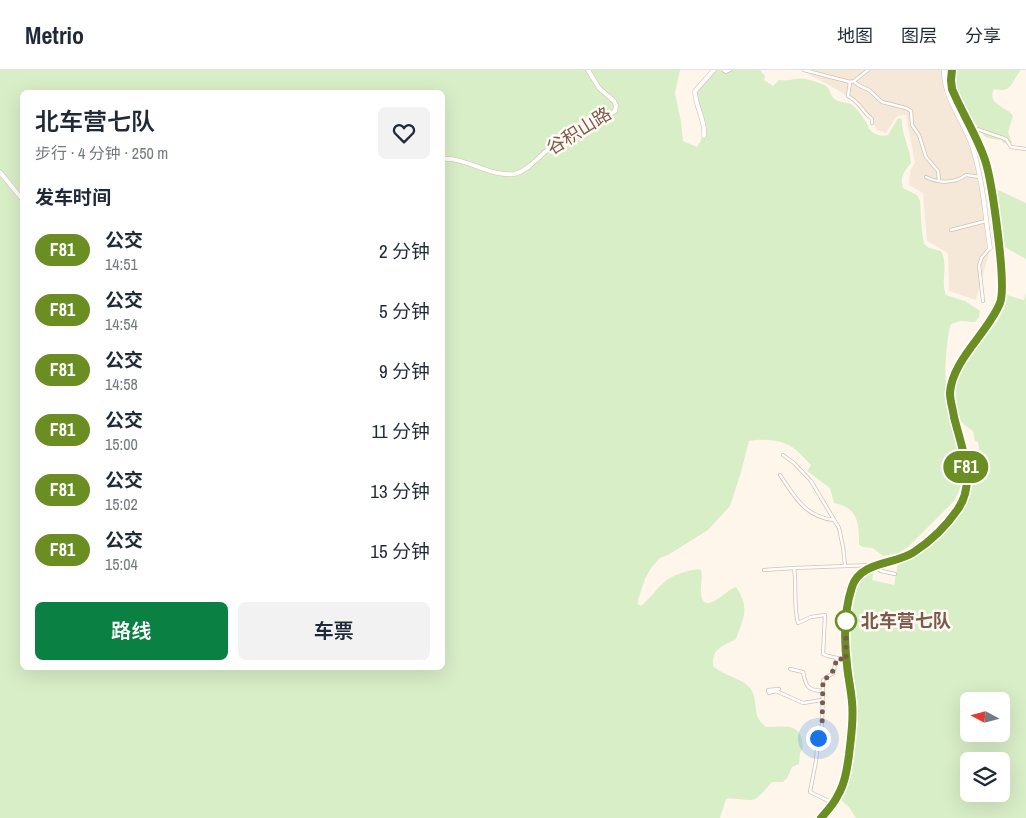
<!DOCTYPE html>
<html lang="zh">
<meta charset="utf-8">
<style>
:root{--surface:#fff;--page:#f2f2f3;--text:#1f2937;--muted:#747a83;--line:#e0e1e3;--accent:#0b8043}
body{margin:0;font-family:"Archivo Narrow","Noto Sans SC",sans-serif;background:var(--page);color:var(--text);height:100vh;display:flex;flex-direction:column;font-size:19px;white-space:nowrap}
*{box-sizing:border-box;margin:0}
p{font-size:16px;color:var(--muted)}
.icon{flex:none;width:28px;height:28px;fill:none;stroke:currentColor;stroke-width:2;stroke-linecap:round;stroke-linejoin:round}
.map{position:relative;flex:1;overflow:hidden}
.side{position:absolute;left:20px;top:20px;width:425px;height:580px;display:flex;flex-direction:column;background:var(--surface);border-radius:8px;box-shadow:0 5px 20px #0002}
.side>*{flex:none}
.badge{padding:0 10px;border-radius:16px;font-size:18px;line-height:32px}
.needle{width:32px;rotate:277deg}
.fabs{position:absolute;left:960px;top:622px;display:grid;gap:10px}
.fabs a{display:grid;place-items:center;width:50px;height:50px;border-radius:8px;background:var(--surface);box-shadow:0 5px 20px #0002;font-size:25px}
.you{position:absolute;width:25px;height:25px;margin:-12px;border:4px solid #fff;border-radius:50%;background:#1a73e8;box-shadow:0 0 0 8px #1a73e833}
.map>.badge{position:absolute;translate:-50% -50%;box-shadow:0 0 0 2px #fff}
h2{padding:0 15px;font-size:19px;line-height:45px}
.round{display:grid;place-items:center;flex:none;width:52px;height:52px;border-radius:8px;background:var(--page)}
.summary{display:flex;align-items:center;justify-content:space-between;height:85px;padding:0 15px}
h1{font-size:24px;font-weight:600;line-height:38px}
.cta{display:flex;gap:10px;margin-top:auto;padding:10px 15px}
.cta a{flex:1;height:58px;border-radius:8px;background:var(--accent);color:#fff;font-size:20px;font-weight:600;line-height:58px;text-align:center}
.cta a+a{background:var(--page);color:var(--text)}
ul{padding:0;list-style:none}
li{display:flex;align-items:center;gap:15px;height:60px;padding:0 15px}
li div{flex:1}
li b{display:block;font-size:19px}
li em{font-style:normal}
li .badge{min-width:55px;font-weight:700;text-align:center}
header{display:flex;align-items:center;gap:30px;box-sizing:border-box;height:70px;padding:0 25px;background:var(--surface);border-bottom:1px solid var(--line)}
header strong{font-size:24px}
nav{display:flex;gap:28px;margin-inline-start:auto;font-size:18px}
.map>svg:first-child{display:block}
</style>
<header>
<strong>Metrio</strong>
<nav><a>地图</a><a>图层</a><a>分享</a></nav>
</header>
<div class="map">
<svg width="1026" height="748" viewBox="0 0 1026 748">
<rect width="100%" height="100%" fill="#fef6eb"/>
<polygon fill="#f6e8d9" points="801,0 947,0 944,23 969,70 980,116 989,183 976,230 949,221 948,183 927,171 923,123 909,115 910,101 915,93 906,45 897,46 886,63 877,60 868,44 843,23"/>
<g fill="#d8eec7" fill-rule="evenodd">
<path d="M 0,0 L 680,0 L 675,23 L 681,52 L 683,71 L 697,77 C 712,56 690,42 696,25 C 698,18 710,6 714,0 L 719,0 L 722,2 L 728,0 L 760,0 L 765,6 L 764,10 L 773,16 L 779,10 C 788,12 797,7 806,9 C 812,11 824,13 828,18 C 831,22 830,26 836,30 C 841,33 847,32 851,34 C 856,37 869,54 869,59 C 875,65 880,67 888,65 L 898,48 L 902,49 C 901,64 910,77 911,93 C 904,102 900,106 903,118 L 917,125 L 920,131 L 922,162 L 924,174 L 929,178 L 941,181 C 949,197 940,210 946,225 L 965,231 L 980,241 L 979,247 L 975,252 L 960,251 L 951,254 C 948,262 948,269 947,277 C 941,321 953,358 962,401 C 962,413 960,421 954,431 L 908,477 L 898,483 L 883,486 L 873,478 L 863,477 L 859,475 C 859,454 859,438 834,433 L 830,418 L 807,401 L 811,395 C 804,388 795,377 786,374 C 775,369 760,369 749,371 L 741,402 L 730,436 L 708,460 L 668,485 L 660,488 L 651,498 L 645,509 L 638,530 L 638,534 L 641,536 C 659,521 659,509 685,502 C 691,500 695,499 701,500 C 703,508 700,516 701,524 C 704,547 727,519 736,517 C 750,538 744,547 736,569 C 724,576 712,577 713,596 C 723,606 745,608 752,621 C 759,636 751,645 766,657 C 786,657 802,652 803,678 L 800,683 L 799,694 L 792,697 L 787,708 L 783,712 L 772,712 C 767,717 761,726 755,729 C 749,732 735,727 726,729 L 720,748 L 0,748 ZM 22,22 L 442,22 L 442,598 L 22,598 Z"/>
<path d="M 956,0 L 1021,0 C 1011,11 1013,24 994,19 C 986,35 1007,36 1013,46 L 1008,62 L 1012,73 L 1008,74 L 1003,73 L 1002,70 C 997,69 990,69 986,67 C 984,66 982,63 981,61 C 968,44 950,23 956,0 Z"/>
<polygon points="998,120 1026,133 1026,189 1001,175 994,121"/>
<path d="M 1026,223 L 1026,748 L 856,748 L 849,737 L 841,730 C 853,710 854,687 856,664 C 856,655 858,645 857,637 C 855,600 830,520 874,500 L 872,510 L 894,515 L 898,494 L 911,487 L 923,478 L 958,443 L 968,426 L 971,414 L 979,406 L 984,392 L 980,384 L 978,372 L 975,371 L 973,361 C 958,350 959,352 956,333 C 947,281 1002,270 1007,225 L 1024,230 ZM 969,631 L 1001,631 L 1001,664 L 969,664 ZM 969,691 L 1001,691 L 1001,724 L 969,724 Z"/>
</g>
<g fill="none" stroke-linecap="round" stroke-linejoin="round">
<defs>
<g id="minor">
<polyline points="723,0 726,2 730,0"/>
<polyline points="804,0 850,12"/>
<path d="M 868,0 L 854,11 L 850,12 L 848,26 C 862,34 861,41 872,49 L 872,53"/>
<polyline points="854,11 858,15 869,20 882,32 906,38 911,41 912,55 919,65 926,87 938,101 939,111"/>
<polyline points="971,57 1006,69 1011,77 1026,79"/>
<path d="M 926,107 C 938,113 954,114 966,105 L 980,107"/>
<polyline points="951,160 986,151"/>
<polyline points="983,231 979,195 982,187 990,178"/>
<polyline points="783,385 794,393 811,411 839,458 843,477 845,495"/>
<path d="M 780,405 C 795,427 805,447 834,450"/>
<polyline points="764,500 794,498"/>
<path d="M 846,590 L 828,586 L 823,584 L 825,545 L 811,547 L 798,553 C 793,534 797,516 794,498 L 872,495 L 881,501 L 895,504"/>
<path d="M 790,599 L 803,602 C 806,616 807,620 822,621"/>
<polyline points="779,619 768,620 769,623 776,621 803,633 822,630"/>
<polyline points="833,733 810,722 816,691 818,668 822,658 823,610 833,603 837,588"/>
</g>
<g id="tertiary">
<path d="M 944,0 C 943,29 965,52 973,79 C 983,111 985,145 990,178"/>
<path d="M 704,66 C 706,50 695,37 695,21 L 714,0"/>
<path d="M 442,89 C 467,87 489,107 514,104 C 528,102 547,78 560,69 C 566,64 572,60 579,57 C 591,52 605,49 615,41 L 616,36 L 614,31 L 599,18 L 588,0"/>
<polyline points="0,102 22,129"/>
</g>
<path id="primary" d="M 821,748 C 826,741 833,735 837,727 C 844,716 846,701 848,687 C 851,670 853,653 852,635 C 852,622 849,610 847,597 C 844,574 844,548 850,526 C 858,490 882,500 908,486 C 927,475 947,456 960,437 C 982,403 948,360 950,323 C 952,287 994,259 1002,224 L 988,102 L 983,84 L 952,19 L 951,11 L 952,0"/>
</defs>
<use href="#minor" stroke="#d4bfb2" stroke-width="4"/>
<use href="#tertiary" stroke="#d4bfb2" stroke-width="5"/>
<use href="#primary" stroke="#ddd4d0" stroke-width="5.5"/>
<use href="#minor" stroke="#fff" stroke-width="2.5"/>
<use href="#tertiary" stroke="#fff" stroke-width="4"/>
<use href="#primary" stroke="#ffd8a1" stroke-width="4.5"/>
</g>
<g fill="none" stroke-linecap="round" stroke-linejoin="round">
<defs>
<path id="line" d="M 821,748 C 827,741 834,734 838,725 C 845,713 847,699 849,685 C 851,667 854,650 852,632 C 851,619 848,607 847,595 C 844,570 844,541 852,517 C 860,491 895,495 914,482 C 931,471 947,455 958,439 C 977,412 961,376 954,347 C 953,339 950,331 950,323 C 952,290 988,263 1000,233 C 1007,216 992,111 985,90 C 977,66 962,43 952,19 L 951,10 L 952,0"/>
</defs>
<use href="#line" stroke="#fff" stroke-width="11"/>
<use href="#line" stroke="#6b8e23" stroke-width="8"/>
<path stroke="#7c5a4b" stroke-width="5" stroke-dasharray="0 9" d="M 818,668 L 822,658 L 823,610 C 833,605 834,599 837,588 L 846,590 L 846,551"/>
</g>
<circle fill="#fff" stroke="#6b8e23" stroke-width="2.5" cx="846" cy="551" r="10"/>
<g text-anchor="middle" stroke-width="5" stroke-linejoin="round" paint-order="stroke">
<g font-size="18" fill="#7c5a4b" stroke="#fffaf3">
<text transform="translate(579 61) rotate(-32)" y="6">谷积山路</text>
</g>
<g font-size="18" font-weight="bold" fill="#7c5a4b" stroke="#fffaf3" text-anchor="start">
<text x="861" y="557">北车营七队</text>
</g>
</g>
</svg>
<div class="fabs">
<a><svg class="needle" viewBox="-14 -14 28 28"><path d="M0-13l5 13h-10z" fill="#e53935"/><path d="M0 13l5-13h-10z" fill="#747a83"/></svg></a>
<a><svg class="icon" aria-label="layers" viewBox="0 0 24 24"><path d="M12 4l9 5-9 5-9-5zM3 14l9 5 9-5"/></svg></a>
</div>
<div class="you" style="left:818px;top:668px"></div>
<b class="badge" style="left:966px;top:397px;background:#6b8e23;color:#fff">F81</b>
<section class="side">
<div class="summary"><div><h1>北车营七队</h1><p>步行 · 4 分钟 · 250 m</p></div><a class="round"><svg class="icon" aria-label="heart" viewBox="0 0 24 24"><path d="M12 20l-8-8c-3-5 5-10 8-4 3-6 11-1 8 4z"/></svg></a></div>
<h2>发车时间</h2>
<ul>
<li><span class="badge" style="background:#6b8e23;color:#fff">F81</span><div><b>公交</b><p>14:51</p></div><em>2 分钟</em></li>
<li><span class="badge" style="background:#6b8e23;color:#fff">F81</span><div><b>公交</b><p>14:54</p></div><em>5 分钟</em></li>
<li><span class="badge" style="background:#6b8e23;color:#fff">F81</span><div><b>公交</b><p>14:58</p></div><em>9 分钟</em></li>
<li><span class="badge" style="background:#6b8e23;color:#fff">F81</span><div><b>公交</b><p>15:00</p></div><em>11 分钟</em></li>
<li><span class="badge" style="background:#6b8e23;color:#fff">F81</span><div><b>公交</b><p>15:02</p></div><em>13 分钟</em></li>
<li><span class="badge" style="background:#6b8e23;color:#fff">F81</span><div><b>公交</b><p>15:04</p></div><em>15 分钟</em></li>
</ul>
<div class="cta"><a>路线</a><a>车票</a></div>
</section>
</div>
